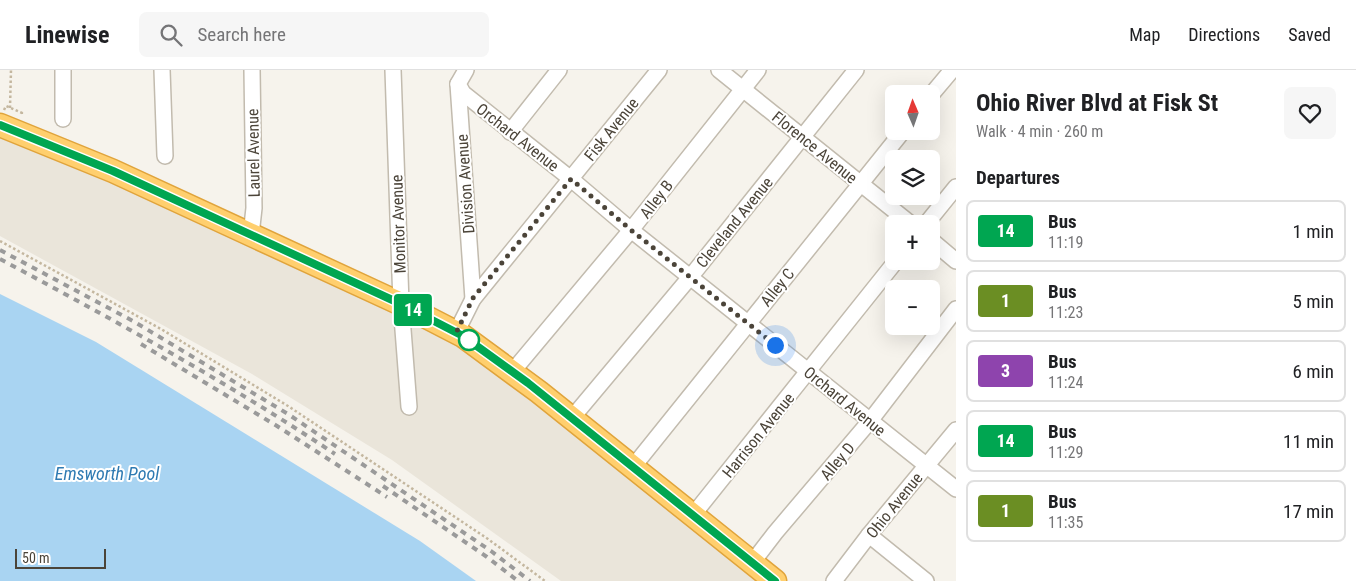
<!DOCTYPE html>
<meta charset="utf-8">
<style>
:root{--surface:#fff;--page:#f6f6f6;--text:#202124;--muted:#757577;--line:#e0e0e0}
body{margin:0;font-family:"Roboto Condensed",sans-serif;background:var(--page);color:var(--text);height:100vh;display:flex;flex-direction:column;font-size:19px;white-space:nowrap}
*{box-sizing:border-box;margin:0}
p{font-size:16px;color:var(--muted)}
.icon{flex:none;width:28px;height:28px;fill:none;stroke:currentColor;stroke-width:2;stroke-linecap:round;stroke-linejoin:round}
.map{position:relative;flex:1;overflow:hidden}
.drawer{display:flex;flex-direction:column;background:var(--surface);width:400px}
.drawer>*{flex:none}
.badge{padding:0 10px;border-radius:4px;font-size:18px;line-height:32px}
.needle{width:32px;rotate:358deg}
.controls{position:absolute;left:885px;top:15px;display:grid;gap:10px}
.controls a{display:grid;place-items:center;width:55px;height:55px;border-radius:8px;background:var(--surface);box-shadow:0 5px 20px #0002;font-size:25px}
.scale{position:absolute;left:15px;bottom:12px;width:91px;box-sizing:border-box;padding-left:5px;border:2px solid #4b4439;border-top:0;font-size:14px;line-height:18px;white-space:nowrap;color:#4b4439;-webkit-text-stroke:4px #fff;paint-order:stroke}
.you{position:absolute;width:25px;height:25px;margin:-12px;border:4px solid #fff;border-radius:50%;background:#1a73e8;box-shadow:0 0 0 8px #1a73e833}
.map>.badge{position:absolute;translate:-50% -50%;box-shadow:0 0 0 2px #fff}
h2{padding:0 20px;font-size:19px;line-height:45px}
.round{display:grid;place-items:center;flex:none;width:52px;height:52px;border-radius:8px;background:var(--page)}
.overview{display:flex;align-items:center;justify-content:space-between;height:85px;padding:0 20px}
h1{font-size:24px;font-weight:700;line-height:38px}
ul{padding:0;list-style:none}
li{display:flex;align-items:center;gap:15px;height:62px;margin:0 10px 8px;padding:0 10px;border:2px solid var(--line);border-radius:8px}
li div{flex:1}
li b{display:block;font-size:19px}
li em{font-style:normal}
li .badge{min-width:55px;font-weight:700;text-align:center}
header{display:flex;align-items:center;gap:30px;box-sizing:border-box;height:70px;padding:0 25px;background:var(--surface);border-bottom:1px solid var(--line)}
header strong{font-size:24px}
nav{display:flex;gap:28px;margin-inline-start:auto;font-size:18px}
.search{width:350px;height:45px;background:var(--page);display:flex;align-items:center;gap:12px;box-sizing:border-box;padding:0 18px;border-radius:8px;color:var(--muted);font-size:19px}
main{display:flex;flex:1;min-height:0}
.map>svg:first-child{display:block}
</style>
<header>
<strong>Linewise</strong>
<div class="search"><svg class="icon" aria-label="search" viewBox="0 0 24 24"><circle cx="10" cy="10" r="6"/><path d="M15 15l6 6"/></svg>Search here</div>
<nav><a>Map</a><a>Directions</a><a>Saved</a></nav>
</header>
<main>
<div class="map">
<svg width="956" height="511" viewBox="0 0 956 511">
<rect width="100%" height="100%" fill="#f6f3ec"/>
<polygon fill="#eae5da" points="0,55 443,256 775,511 561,511 392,390 252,304 0,166"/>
<polygon fill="#a9d4f2" points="0,224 96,272 420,471 476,511 0,511"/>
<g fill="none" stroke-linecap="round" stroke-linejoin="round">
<defs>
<g id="minor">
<polyline points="63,0 63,49"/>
<polyline points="162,0 165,86"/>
<polyline points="393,0 401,234 409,337"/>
<polyline points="466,0 458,14 463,23 571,109 631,160 956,419"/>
<polyline points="719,0 911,154"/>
<polyline points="458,14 473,229"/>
<polyline points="931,25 952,0"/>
<polyline points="510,62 559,0"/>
<polyline points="926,154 956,117"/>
<polyline points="251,165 254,138 252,0"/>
<polyline points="931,170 956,191"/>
<polyline points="456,263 473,229 659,0"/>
<polyline points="513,301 631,160 758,0"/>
<polyline points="572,348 696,200 856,0"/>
<polyline points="633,397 903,61"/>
<polyline points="693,445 896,191"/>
<polyline points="869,465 926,511"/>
<polyline points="752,493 775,463 870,351 956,239"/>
<polyline points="834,511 869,465 956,360"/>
</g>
<polyline id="highway" points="0,55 113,101 401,234 463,266 539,322 775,511"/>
</defs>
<use href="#minor" stroke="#c2bbae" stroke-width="18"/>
<use href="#highway" stroke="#e0a43c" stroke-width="25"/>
<g stroke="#c4b79f" stroke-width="2.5" stroke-dasharray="2.5 2.5" stroke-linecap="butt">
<polyline points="10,38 11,0"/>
<polyline points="4,40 6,36 22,43 21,45"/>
<polyline points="0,171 161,259 288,336 488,469 545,511"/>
</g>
<use href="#minor" stroke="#fff" stroke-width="15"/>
<use href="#highway" stroke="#ffcf6e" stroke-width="22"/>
<g stroke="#9a9a9a" stroke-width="4" stroke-dasharray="6 6" stroke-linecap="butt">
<polyline points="0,180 133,251 288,344 491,481 530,511"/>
<path d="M 0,189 C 114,250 227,312 335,384"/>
<polyline points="141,274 277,356 387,427"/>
<polyline points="383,416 487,487 518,511"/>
</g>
</g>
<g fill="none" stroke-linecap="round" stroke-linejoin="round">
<defs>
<polyline id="line" points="0,55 113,101 401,234 463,266 528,313 775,511"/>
</defs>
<use href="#line" stroke="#fff" stroke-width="11"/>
<use href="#line" stroke="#00a651" stroke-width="8"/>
<polyline stroke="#4b4439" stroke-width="5" stroke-dasharray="0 9" points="469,270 456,263 473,228 571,109 631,160 775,275"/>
</g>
<circle fill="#fff" stroke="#00a651" stroke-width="2.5" cx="469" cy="270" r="10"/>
<g text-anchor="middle" stroke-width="4" stroke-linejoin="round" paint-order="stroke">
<g font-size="16" fill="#4b4439" stroke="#fff">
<text transform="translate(611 59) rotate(-51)" y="6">Fisk Avenue</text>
<text transform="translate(518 67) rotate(38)" y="6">Orchard Avenue</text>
<text transform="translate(815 77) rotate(39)" y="6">Florence Avenue</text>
<text transform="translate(253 83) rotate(-91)" y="6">Laurel Avenue</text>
<text transform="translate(465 114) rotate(-94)" y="6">Division Avenue</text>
<text transform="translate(656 129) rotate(-52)" y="6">Alley B</text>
<text transform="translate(734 152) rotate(-51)" y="6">Cleveland Avenue</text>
<text transform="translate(398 154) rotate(-92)" y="6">Monitor Avenue</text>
<text transform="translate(777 217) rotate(-51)" y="6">Alley C</text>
<text transform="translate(845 331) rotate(39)" y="6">Orchard Avenue</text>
<text transform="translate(758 365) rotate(-51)" y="6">Harrison Avenue</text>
<text transform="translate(837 391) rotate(-50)" y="6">Alley D</text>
<text transform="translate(894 435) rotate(-51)" y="6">Ohio Avenue</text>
</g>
<g font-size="18" font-style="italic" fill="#2e7ab2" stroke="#fff">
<text x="107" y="410">Emsworth Pool</text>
</g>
</g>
</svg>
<div class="controls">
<a><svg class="needle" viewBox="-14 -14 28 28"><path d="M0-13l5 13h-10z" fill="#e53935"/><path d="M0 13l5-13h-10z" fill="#757577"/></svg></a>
<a><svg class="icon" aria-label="layers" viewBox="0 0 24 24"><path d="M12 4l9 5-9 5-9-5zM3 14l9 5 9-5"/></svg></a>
<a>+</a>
<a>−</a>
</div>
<div class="scale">50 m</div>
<div class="you" style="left:775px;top:275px"></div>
<b class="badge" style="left:413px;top:240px;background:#00a651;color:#fff">14</b>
</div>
<section class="drawer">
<div class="overview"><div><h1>Ohio River Blvd at Fisk St</h1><p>Walk · 4 min · 260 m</p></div><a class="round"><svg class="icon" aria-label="heart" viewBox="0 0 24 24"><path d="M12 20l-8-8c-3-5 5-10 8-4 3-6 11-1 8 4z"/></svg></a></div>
<h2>Departures</h2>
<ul>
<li><span class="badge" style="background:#00a651;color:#fff">14</span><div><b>Bus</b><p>11:19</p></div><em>1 min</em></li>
<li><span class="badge" style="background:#6b8e23;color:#fff">1</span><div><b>Bus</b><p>11:23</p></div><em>5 min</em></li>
<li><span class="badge" style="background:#8e44ad;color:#fff">3</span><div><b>Bus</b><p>11:24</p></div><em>6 min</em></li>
<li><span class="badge" style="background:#00a651;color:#fff">14</span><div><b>Bus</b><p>11:29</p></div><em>11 min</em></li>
<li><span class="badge" style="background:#6b8e23;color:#fff">1</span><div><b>Bus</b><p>11:35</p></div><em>17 min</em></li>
</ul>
</section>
</main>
